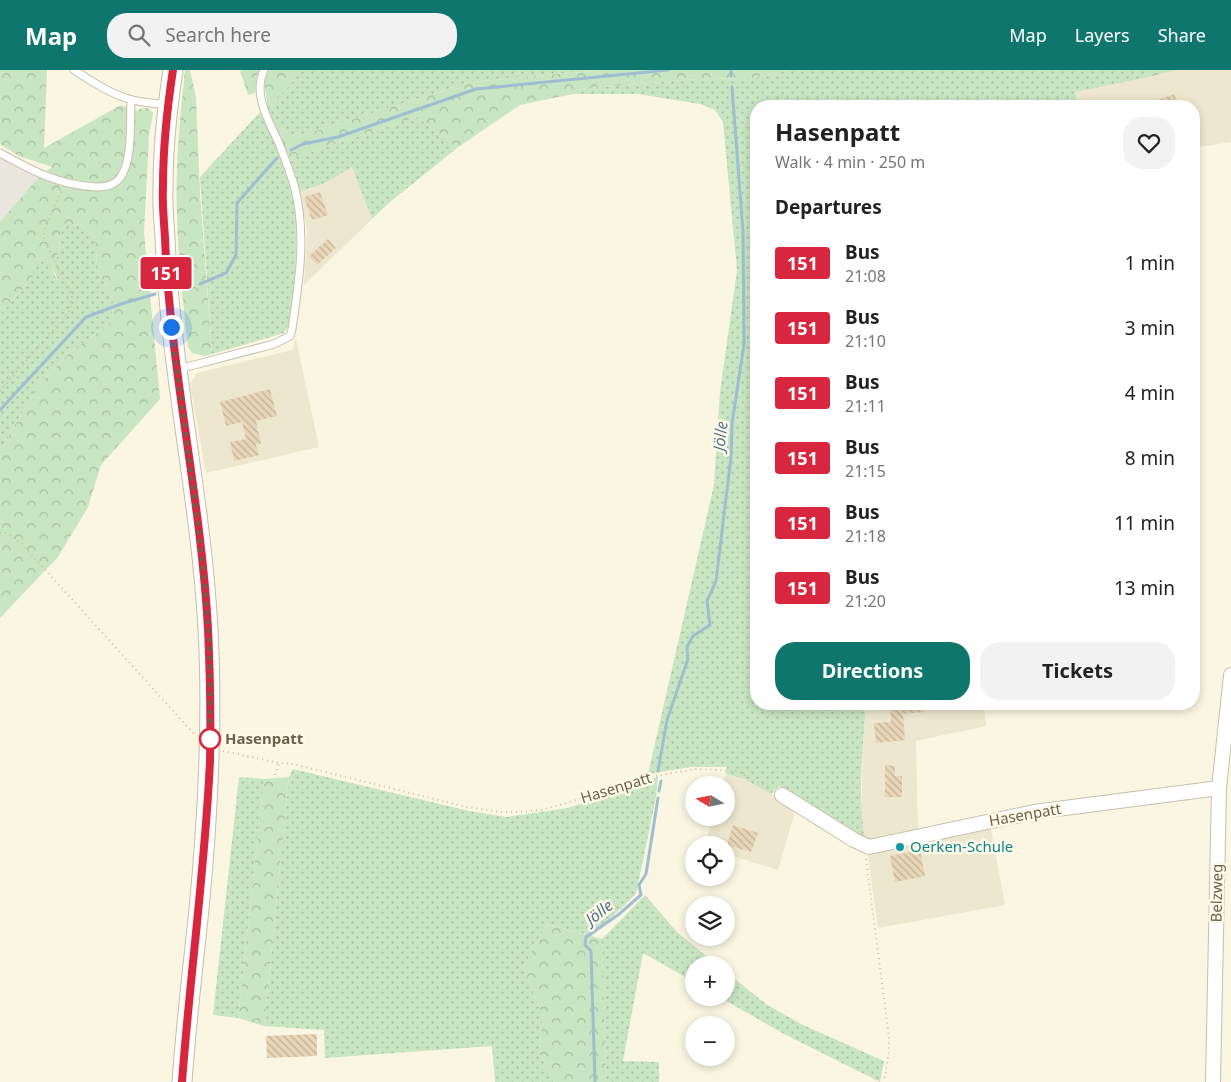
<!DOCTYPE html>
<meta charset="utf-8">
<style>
:root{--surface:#fff;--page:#f2f2f2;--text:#222;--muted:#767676;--accent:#0f766e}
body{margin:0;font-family:"Noto Sans",sans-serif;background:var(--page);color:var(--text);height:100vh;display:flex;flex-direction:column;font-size:19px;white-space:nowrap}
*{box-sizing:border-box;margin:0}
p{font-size:16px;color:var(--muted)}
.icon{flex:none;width:28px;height:28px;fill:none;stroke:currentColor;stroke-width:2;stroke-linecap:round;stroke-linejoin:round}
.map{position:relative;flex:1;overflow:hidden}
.drawer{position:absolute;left:750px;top:30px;width:450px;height:610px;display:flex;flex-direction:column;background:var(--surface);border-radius:20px;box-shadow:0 2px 8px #0003}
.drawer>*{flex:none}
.badge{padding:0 10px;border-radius:4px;font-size:18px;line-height:32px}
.needle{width:32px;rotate:280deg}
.fabs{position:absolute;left:685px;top:706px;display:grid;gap:10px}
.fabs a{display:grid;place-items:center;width:50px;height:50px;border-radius:50%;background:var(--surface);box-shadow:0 2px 8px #0003;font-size:25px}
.you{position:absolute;width:25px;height:25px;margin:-12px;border:4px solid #fff;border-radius:50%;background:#1a73e8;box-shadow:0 0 0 8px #1a73e833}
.map>.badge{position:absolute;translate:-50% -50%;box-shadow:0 0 0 2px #fff}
h2{padding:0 25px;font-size:19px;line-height:45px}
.round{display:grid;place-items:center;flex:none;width:52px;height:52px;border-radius:20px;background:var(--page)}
.headline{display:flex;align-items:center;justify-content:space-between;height:85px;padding:0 25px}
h1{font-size:24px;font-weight:700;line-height:38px}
.button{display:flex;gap:10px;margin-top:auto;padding:10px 25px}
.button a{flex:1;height:58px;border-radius:20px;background:var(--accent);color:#fff;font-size:20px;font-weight:700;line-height:58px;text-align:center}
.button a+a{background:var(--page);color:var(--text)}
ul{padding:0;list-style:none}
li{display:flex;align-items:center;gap:15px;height:65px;padding:0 25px}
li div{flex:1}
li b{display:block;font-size:19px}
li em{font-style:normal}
li .badge{min-width:55px;font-weight:700;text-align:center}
header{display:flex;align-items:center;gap:30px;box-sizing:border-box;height:70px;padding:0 25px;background:var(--accent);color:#fff}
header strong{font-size:24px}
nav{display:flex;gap:28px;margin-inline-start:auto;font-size:18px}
.search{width:350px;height:45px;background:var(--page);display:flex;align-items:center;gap:12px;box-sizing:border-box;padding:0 18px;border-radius:20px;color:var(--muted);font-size:19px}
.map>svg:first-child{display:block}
</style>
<header>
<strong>Map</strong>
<div class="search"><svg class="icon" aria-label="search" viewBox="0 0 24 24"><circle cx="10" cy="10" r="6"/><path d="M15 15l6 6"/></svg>Search here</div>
<nav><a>Map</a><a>Layers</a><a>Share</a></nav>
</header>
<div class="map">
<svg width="1231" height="1012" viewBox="0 0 1231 1012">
<defs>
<pattern id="grass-dots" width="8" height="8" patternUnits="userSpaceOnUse" patternTransform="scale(1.25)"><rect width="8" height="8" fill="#c8e6c2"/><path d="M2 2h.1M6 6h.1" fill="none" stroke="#a7bea0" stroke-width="1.8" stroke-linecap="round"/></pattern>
<pattern id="forest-crowns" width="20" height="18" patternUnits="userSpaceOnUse" patternTransform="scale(1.25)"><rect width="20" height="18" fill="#c8e6c2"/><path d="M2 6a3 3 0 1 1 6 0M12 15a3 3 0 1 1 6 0" fill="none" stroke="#a7bea0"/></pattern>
<pattern id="building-back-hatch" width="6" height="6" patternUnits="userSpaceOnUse" patternTransform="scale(1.25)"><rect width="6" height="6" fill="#e8d6b7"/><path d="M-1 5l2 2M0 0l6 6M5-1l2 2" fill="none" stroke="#c0b197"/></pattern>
</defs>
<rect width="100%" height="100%" fill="#faf6e2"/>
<g fill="#eee7cf">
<polygon points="1177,0 1231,0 1231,72 1194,78 1194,36 1077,36 1074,22"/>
<polygon points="352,96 372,149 304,215 307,159 299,122 325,113"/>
<polygon points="296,269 319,377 206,403 190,314 197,303 292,280"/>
<polygon points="866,634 984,634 986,656 916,671 918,762 879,771 865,770 861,750 863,676"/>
<polygon points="726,704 744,709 796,738 778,800 726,784 726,775 705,775 713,748 726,748 726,715 723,715"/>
<polygon points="990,754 1005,835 878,858 868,787 873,780"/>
</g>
<polygon fill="#e9e6dd" points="0,88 38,108 0,152"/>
<g fill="url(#grass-dots)">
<polygon points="303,0 601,0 471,12 296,67 274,55 268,39"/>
<path d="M 788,0 L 1146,0 L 1148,7 L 1075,22 L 1077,36 L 756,36 L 756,634 L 866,634 C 863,678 857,726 865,770 L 787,723 L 779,716 L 771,724 L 744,709 L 726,704 L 727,697 L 691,697 L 648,704 L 714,415 L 720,322 L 737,200 L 723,52 L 715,40 L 700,34 L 638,24 L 573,24 L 579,19 L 698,9 L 754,8 Z"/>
<path d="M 260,42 C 270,63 283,85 289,109 C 302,161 295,202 289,254 L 284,263 L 212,284 L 200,107 Z"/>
<polygon points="417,47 457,78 390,132 372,149 352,97 325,113 299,122 290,89"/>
<path d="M 66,153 L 80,155 L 92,164 L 97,178 L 96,196 L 113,230 L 112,252 L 69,283 L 37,317 L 0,381 L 0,245 L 33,206 L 33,195 L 36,189 C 46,190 51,201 54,209 L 58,210 L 52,197 L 59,181 L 60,166 Z"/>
<polygon points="293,699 469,741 506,747 568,738 658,707 656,727 636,824 592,866 547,854 523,897 543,946 539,982 554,1012 495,1012 492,976 325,988 324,960 264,956 289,707"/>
<polygon points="239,707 264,709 238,948 213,945"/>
<polygon points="645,825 676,861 717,895 694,895 694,912 643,883 623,991 659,992 659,1012 606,1012 602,869"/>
<polygon points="726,902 766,934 801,954 884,991 880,1012 784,964 721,928 726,928"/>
</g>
<g fill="url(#forest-crowns)">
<path d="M 0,0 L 47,0 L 44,78 L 121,35 L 138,41 L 139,39 L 148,38 L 153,43 L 149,66 L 144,162 L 160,329 L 101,395 L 88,437 L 58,487 L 0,548 L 0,381 L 37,317 L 69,283 L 112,252 L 113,230 L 96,196 L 97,178 L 92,164 L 80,155 L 66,153 L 60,166 L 59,181 L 52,197 L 58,214 C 51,207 49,191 36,189 L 33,195 L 33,206 L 0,245 L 0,152 L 38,108 L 52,97 L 19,86 L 0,74 Z"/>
<path d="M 185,0 L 190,0 L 196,27 L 200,124 L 212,284 L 205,286 L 192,283 L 188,277 C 183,233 178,189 177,145 C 175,96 180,48 185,0 Z"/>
<polygon points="242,0 260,0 257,5 255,23 248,25 240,1"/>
<polygon points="269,0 303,0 268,39 264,10"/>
<polygon points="601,0 788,0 754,8 698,9 579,19 573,24 520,35 457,78 417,47 290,89 274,55 296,67 471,12"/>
<polygon points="1146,0 1177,0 1148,7"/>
<polygon points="289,707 264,956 238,948 264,709"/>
<polygon points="547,854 602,869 606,1012 554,1012 539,982 543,946 523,897"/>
</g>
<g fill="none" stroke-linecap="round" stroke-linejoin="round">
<g stroke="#a0bed2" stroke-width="3">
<polyline points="731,0 731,6"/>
<polyline points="291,80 303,74 338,67 476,19 668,0"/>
<polyline points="200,214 226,203 236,185 237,133 277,88"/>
<polyline points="0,340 86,247 121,234 155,224"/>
<polyline points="658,701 667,650 688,589 687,577 693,566 710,555 707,531 716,511 731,387 732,354 744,274 743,162 732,17"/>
<polyline points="659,721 661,711"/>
<polyline points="595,1012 591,881 585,875 586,867 618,845 641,825 639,815 646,804 658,728"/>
</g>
</g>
<g fill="url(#building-back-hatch)">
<polygon points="1174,24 1179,36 1142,36"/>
<polygon points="320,122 328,145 312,150 304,127"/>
<polygon points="328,169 336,178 317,195 309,186"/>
<polygon points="270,319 277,346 256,351 261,374 256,375 259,385 234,391 230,372 246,369 242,352 226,356 220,332"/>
<polygon points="890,634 923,634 924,642 903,644 905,670 876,673 874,653 891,652"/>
<polygon points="885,695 895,696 895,706 902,706 902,727 885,727"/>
<polygon points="733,755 758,763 751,782 727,775"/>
<polygon points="920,780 925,806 895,812 890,786"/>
<polygon points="317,964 317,986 267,988 266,966"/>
</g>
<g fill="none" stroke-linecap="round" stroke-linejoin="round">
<defs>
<g id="lane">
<path d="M 74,0 C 91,11 109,23 129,29 C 141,33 155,33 168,35"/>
<path d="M 0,83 C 31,100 60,116 96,117 C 105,117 114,116 120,108 C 133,91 130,51 131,30"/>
<path d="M 179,299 L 274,274 L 290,266 L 292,259 C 299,211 307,164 294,115 C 290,102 285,89 280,76 C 270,52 252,26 264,0"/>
</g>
<g id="street">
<polyline points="782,725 854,770 869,777 1034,742 1219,718"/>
<polyline points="1213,1012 1219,718 1231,605"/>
</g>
<path id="secondary" d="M 173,0 C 167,39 163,78 163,117 C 162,134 164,151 165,168 C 170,299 201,428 208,559 C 213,652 208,746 199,839 C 193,897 186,954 182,1012"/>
</defs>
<use href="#lane" stroke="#c9bfaa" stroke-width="9"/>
<use href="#street" stroke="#c9bfaa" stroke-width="16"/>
<use href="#secondary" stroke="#c9bea5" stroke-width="21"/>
<g stroke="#d1bfa0" stroke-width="2" stroke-dasharray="1 4" stroke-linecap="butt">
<polyline points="0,321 70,240 72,225 44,170 45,157 62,121"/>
<polyline points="0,463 7,463 21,473 194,664"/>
<polyline points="223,681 279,693 293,694 467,737 501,742 519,742 541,740 567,733 648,707 697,699 736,701 771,719"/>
<polyline points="275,705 279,693"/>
<polyline points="866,789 889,967 889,981 884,1012"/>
</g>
<use href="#lane" stroke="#fff" stroke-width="7"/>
<use href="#street" stroke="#fff" stroke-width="14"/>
<use href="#secondary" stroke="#fff" stroke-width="19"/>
</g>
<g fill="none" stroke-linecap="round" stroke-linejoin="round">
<defs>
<path id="line" d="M 173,0 C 167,39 163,78 163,117 C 162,134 164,151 165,168 C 170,299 201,428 208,559 C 210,603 211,647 210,691 C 205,799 190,905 182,1012"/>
</defs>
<use href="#line" stroke="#fff" stroke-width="11"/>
<use href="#line" stroke="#d7263d" stroke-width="8"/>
<path stroke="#6f604b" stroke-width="5" stroke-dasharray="0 9" d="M 171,257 C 184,356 200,455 208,555 C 211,593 209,631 210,669"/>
</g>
<circle fill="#fff" stroke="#d7263d" stroke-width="2.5" cx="210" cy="669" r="10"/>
<circle fill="#0f9aa8" stroke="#fdfae8" stroke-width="2" cx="900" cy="777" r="5"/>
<g text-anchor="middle" stroke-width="5" stroke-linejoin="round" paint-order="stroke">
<g font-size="15" font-weight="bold" fill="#6f604b" stroke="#fdfae8" text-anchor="start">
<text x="225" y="674">Hasenpatt</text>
</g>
<g font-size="15" fill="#6f604b" stroke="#fdfae8">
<text transform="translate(616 718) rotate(-17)" y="5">Hasenpatt</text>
<text transform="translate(1025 745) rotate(-10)" y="5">Hasenpatt</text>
<text transform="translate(1217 823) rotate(-89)" y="5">Belzweg</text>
</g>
<g font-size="15" fill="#0d838f" stroke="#fdfae8" text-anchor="start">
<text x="910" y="782">Oerken-Schule</text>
</g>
<g font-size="16" font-style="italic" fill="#4e748d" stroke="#fdfae8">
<text transform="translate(720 366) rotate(-83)" y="6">Jölle</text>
<text transform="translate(599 842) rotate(-38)" y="6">Jölle</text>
</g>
</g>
</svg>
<div class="fabs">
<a><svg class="needle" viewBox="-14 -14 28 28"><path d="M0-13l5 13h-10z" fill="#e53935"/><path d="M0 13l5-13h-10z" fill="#767676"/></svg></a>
<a><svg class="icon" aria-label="locate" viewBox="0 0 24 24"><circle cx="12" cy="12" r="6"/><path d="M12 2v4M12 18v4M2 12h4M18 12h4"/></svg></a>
<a><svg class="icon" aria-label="layers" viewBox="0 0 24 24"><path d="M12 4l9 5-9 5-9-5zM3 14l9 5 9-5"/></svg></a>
<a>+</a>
<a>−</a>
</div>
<div class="you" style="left:171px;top:257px"></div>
<b class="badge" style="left:166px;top:203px;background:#d7263d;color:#fff">151</b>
<section class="drawer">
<div class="headline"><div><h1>Hasenpatt</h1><p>Walk · 4 min · 250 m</p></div><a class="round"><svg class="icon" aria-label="heart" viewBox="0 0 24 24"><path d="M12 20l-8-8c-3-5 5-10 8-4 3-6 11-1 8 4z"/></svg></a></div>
<h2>Departures</h2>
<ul>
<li><span class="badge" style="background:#d7263d;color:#fff">151</span><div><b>Bus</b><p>21:08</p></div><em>1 min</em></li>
<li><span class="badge" style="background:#d7263d;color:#fff">151</span><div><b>Bus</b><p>21:10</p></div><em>3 min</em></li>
<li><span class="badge" style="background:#d7263d;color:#fff">151</span><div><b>Bus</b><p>21:11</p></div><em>4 min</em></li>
<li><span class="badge" style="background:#d7263d;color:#fff">151</span><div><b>Bus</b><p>21:15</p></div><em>8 min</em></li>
<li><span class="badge" style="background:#d7263d;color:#fff">151</span><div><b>Bus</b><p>21:18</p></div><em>11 min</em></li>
<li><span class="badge" style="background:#d7263d;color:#fff">151</span><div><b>Bus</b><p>21:20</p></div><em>13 min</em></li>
</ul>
<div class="button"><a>Directions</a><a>Tickets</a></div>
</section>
</div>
